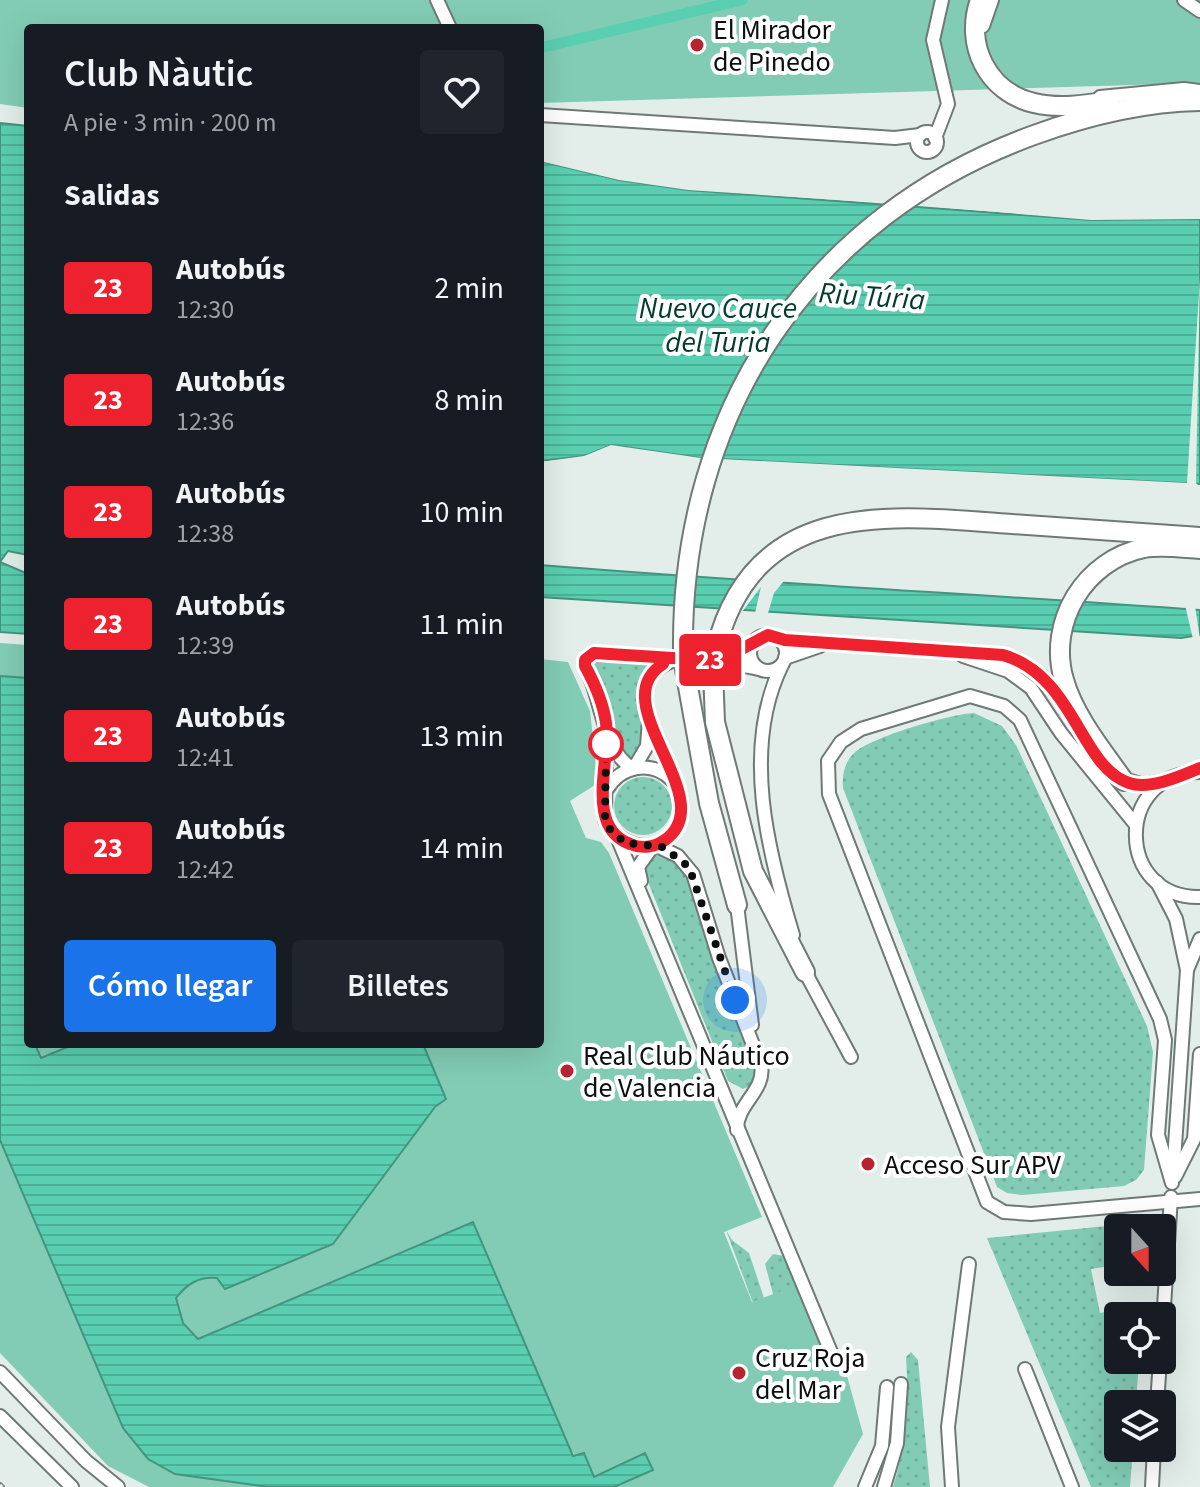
<!DOCTYPE html>
<html lang="es">
<meta charset="utf-8">
<style>
:root{--surface:#171b24;--page:#20242c;--text:#f1f3f6;--muted:#9ea1a6;--accent:#1a73e8}
body{margin:0;font-family:"Source Sans 3",sans-serif;background:var(--page);color:var(--text);height:100vh;display:flex;flex-direction:column;font-size:30px;white-space:nowrap}
*{box-sizing:border-box;margin:0}
p{font-size:26px;color:var(--muted)}
.icon{flex:none;width:44px;height:44px;fill:none;stroke:currentColor;stroke-width:2;stroke-linecap:round;stroke-linejoin:round}
.map{position:relative;flex:1;overflow:hidden}
.panel{position:absolute;left:24px;top:24px;width:520px;height:1024px;display:flex;flex-direction:column;background:var(--surface);border-radius:8px;box-shadow:0 8px 32px #0002}
.panel>*{flex:none}
.badge{padding:0 16px;border-radius:6px;font-size:28px;line-height:52px}
.needle{width:52px;rotate:159deg}
.controls{position:absolute;left:1104px;top:1214px;display:grid;gap:16px}
.controls a{display:grid;place-items:center;width:72px;height:72px;border-radius:8px;background:var(--surface);box-shadow:0 8px 32px #0002;font-size:40px}
.you{position:absolute;width:40px;height:40px;margin:-20px;border:6px solid #fff;border-radius:50%;background:#1a73e8;box-shadow:0 0 0 12px #1a73e833}
.map>.badge{position:absolute;translate:-50% -50%;box-shadow:0 0 0 4px #fff}
h2{padding:0 40px;font-size:30px;line-height:72px}
.round{display:grid;place-items:center;flex:none;width:84px;height:84px;border-radius:8px;background:var(--page)}
.head{display:flex;align-items:center;justify-content:space-between;height:136px;padding:0 40px}
h1{font-size:38px;font-weight:600;line-height:60px}
.action{display:flex;gap:16px;margin-top:auto;padding:16px 40px}
.action a{flex:1;height:92px;border-radius:8px;background:var(--accent);color:#fff;font-size:32px;font-weight:600;line-height:92px;text-align:center}
.action a+a{background:var(--page);color:var(--text)}
ul{padding:0;list-style:none}
li{display:flex;align-items:center;gap:24px;height:112px;padding:0 40px}
li div{flex:1}
li b{display:block;font-size:30px}
li em{font-style:normal}
li .badge{min-width:88px;font-weight:700;text-align:center}
.map>svg:first-child{display:block}
</style>
<div class="map">
<svg width="1200" height="1487" viewBox="0 0 1200 1487">
<defs>
<pattern id="grass-dots" width="8" height="8" patternUnits="userSpaceOnUse" patternTransform="scale(2)"><rect width="8" height="8" fill="#82ccb6"/><path d="M2 2h.1M6 6h.1" fill="none" stroke="#6fae9b" stroke-width="1.8" stroke-linecap="round"/></pattern>
<pattern id="water-rules" width="6" height="5" patternUnits="userSpaceOnUse" patternTransform="scale(2)"><rect width="6" height="5" fill="#5aceb0"/><path d="M0 2.5h6" fill="none" stroke="#4db096"/></pattern>
</defs>
<rect width="100%" height="100%" fill="#e3eeea"/>
<g fill="url(#grass-dots)">
<path d="M 597,658 L 649,664 C 629,692 645,712 643,743 L 632,759 C 616,751 606,687 594,664 Z"/>
<path d="M 974,713 L 1002,726 L 1016,745 L 1147,1026 L 1153,1052 L 1144,1170 L 1136,1180 L 1124,1186 L 1023,1195 L 1007,1193 L 997,1187 L 843,788 C 842,775 844,763 854,753 C 871,737 950,714 974,713 Z"/>
<circle cx="643" cy="806" r="29"/>
<polygon points="656,853 682,865 689,874 717,968 758,1073 752,1085 743,1089 728,1081 646,877 645,866"/>
<polygon points="1117,1225 1131,1228 1118,1228 1118,1265 1091,1269 1100,1313 1143,1304 1143,1316 1118,1316 1118,1360 1139,1360 1136,1404 1118,1404 1118,1448 1133,1448 1130,1487 1091,1487 987,1238"/>
<polygon points="726,1230 732,1240 749,1253 764,1298 753,1303"/>
<polygon points="773,1254 784,1256 787,1261 828,1359 773,1294 765,1264"/>
<path d="M 911,1352 L 918,1360 L 930,1487 L 893,1487 C 907,1442 909,1403 906,1357 Z"/>
</g>
<g fill="#82ccb6">
<polygon points="0,0 1200,0 1200,83 540,103 540,28 28,28 28,108 0,104"/>
<polygon points="0,643 28,645 28,678 0,676"/>
<path d="M 540,659 L 568,662 L 590,711 L 598,783 L 570,801 L 586,838 L 601,842 L 609,853 L 762,1217 L 724,1232 L 752,1302 L 797,1285 L 828,1358 L 841,1354 L 863,1434 L 833,1487 L 614,1487 L 653,1470 L 593,1477 L 405,1250 L 197,1339 L 183,1323 L 176,1298 C 187,1284 199,1276 217,1278 L 225,1289 L 446,1099 L 423,1044 L 540,1044 Z"/>
<polygon points="35,1044 75,1044 41,1058"/>
<polygon points="0,1140 123,1428 175,1474 268,1487 149,1487 108,1466 0,1353"/>
</g>
<g fill="url(#water-rules)" stroke="#43957f" stroke-width="2">
<polygon points="0,123 28,126 28,555 8,551 0,562 28,574 28,634 0,632"/>
<polygon points="540,161 619,180 688,190 1091,220 1200,219 1200,484 700,458 612,445 584,456 540,461"/>
<path d="M 540,565 C 760,583 980,594 1200,610 L 1200,635 L 1181,638 L 540,597 Z"/>
<path d="M 0,676 L 28,678 L 28,1044 L 35,1044 L 41,1058 L 75,1044 L 423,1044 L 446,1099 L 435,1107 L 333,1244 L 225,1289 L 217,1278 C 199,1276 187,1284 176,1298 L 183,1323 L 198,1339 L 473,1222 L 573,1456 L 584,1453 L 594,1477 L 645,1453 L 653,1470 L 614,1487 L 268,1487 L 175,1474 L 148,1459 L 123,1428 L 0,1140 Z"/>
</g>
<g fill="#e3eeea">
<polygon points="540,157 620,176 689,186 1091,216 1200,215 1200,219 1091,220 913,205 869,238 819,288 781,337 753,382 721,459 1187,483 1200,277 1196,483 1200,488 700,462 612,449 584,460 540,465 540,462 584,456 611,445 701,458 736,378 776,313 821,259 885,203 688,190 619,180 540,161"/>
<polygon points="742,576 788,576 774,593 768,613 755,613 761,587 742,612 717,611"/>
<polygon points="1185,605 1195,606 1200,639 1193,639"/>
</g>
<g fill="none" stroke-linecap="round" stroke-linejoin="round">
<polyline stroke="#5aceb0" stroke-width="11" points="540,48 742,0"/>
<defs>
<g id="minor">
<polyline points="437,0 450,28"/>
<polyline points="1184,0 1200,11"/>
<polyline points="983,26 992,0"/>
<polyline points="1100,97 1184,89 1200,91"/>
<polyline points="540,115 895,138 920,135"/>
<circle cx="927" cy="142" r="10"/>
<polyline points="935,138 948,104 933,40 942,0"/>
<circle cx="768" cy="653" r="18"/>
<polyline points="780,640 1003,655 1041,675 1068,710"/>
<polyline points="963,656 1008,671 1031,688 1061,733 1136,825"/>
<polyline points="785,658 820,646"/>
<polyline points="719,661 752,645"/>
<path d="M 782,665 C 741,748 768,852 793,935"/>
<path d="M 606,728 L 605,820 C 620,850 667,859 680,820 C 692,788 642,729 645,692 C 647,672 661,665 677,659"/>
<path d="M 632,768 C 602,750 602,697 585,666 L 588,657 C 601,649 736,663 759,669"/>
<polyline points="634,768 647,746 649,720"/>
<path d="M 1200,772 C 1113,773 1116,899 1200,897"/>
<polyline points="1120,778 1144,785 1167,780"/>
<path d="M 607,789 C 621,766 651,759 672,780"/>
<polyline points="617,837 833,1357"/>
<path d="M 655,845 L 678,856 L 693,874 L 719,958 L 761,1065 C 766,1091 736,1104 737,1130"/>
<polyline points="641,881 638,867 653,846"/>
<polyline points="1157,882 1176,919 1187,970 1173,1175"/>
<polyline points="737,905 752,1025"/>
<polyline points="803,968 851,1057"/>
<polyline points="1187,970 1200,939"/>
<polyline points="1175,1177 1194,1139 1200,1054"/>
<polyline points="1172,1183 1158,1135 1165,1040 1160,1019 1020,720 1004,706 970,696 861,729 841,742 828,761 829,794 987,1202 1004,1212 1031,1214 1200,1199"/>
<polyline points="1162,1338 1171,1197"/>
<polyline points="1025,1369 1072,1487"/>
<polyline points="0,1372 86,1461 118,1487"/>
<polyline points="1157,1404 1160,1360"/>
<polyline points="0,1416 72,1487"/>
<polyline points="865,1487 882,1446 887,1387"/>
<polyline points="884,1487 897,1443 901,1384"/>
<polyline points="952,1487 948,1427 969,1264"/>
<polyline points="1152,1487 1154,1448"/>
</g>
<g id="highway">
<path d="M 980,0 C 964,44 987,92 1034,103 C 1059,109 1085,105 1110,101"/>
<path d="M 683,649 C 681,412 810,216 1034,135 C 1089,115 1142,102 1200,101"/>
<path d="M 716,649 C 754,497 890,515 1012,524 C 1074,528 1137,533 1200,537"/>
<polyline points="685,670 709,803 737,905"/>
<polyline points="713,671 715,722 753,871 805,972"/>
<path d="M 1124,781 C 1103,751 1074,716 1064,680 C 1047,622 1085,560 1144,548 C 1162,545 1182,548 1200,549"/>
</g>
</defs>
<use href="#minor" stroke="#6f7975" stroke-width="16"/>
<use href="#highway" stroke="#6f7975" stroke-width="22"/>
<use href="#minor" stroke="#fff" stroke-width="12"/>
<use href="#highway" stroke="#fff" stroke-width="18"/>
<defs>
<polyline id="rail" points="0,1485 2,1487"/>
</defs>
<use href="#rail" stroke="#7e8582" stroke-width="6"/>
<use href="#rail" stroke="#fff" stroke-width="3" stroke-dasharray="9" stroke-linecap="butt"/>
<defs>
<g id="highway-bridge">
<polyline points="683,649 685,670"/>
<polyline points="713,671 716,649"/>
</g>
</defs>
<use href="#highway-bridge" stroke="#6f7975" stroke-width="22" stroke-linecap="butt"/>
<use href="#highway-bridge" stroke="#fff" stroke-width="18"/>
</g>
<g fill="none" stroke-linecap="round" stroke-linejoin="round">
<defs>
<path id="line" d="M 663,664 C 601,703 723,799 665,840 C 655,847 642,849 630,844 C 584,827 611,760 606,723 C 603,702 595,684 585,666 L 585,660 L 594,653 L 719,661 L 768,635 L 785,640 L 1003,655 C 1075,676 1080,767 1129,783 C 1150,790 1181,776 1200,768"/>
</defs>
<use href="#line" stroke="#fff" stroke-width="18"/>
<use href="#line" stroke="#ed222e" stroke-width="12"/>
<polyline stroke="#0c0f0e" stroke-width="8" stroke-dasharray="0 14.4" points="606,744 605,820 611,831 626,843 663,847 689,867 735,1000"/>
</g>
<g fill="#b6242f" stroke="#fff" stroke-width="3">
<circle cx="697" cy="45" r="8"/>
<circle cx="567" cy="1071" r="8"/>
<circle cx="868" cy="1164" r="8"/>
<circle cx="739" cy="1373" r="8"/>
</g>
<circle fill="#fff" stroke="#ed222e" stroke-width="4" cx="606" cy="744" r="16"/>
<g text-anchor="middle" stroke-width="8" stroke-linejoin="round" paint-order="stroke">
<g font-size="28" fill="#0c0f0e" stroke="#fff" text-anchor="start">
<text x="713" y="39">El Mirador<tspan x="713" dy="32">de Pinedo</tspan></text>
<text x="583" y="1065">Real Club Náutico<tspan x="583" dy="32">de Valencia</tspan></text>
<text x="884" y="1174">Acceso Sur APV</text>
<text x="755" y="1367">Cruz Roja<tspan x="755" dy="32">del Mar</tspan></text>
</g>
<g font-size="30" font-style="italic" fill="#043b2f" stroke="#fff">
<text transform="translate(872 296) rotate(4)" y="10">Riu Túria</text>
<text x="718" y="318">Nuevo Cauce<tspan x="718" dy="34">del Turia</tspan></text>
</g>
</g>
</svg>
<div class="controls">
<a><svg class="needle" viewBox="-14 -14 28 28"><path d="M0-13l5 13h-10z" fill="#e53935"/><path d="M0 13l5-13h-10z" fill="#9ea1a6"/></svg></a>
<a><svg class="icon" aria-label="locate" viewBox="0 0 24 24"><circle cx="12" cy="12" r="6"/><path d="M12 2v4M12 18v4M2 12h4M18 12h4"/></svg></a>
<a><svg class="icon" aria-label="layers" viewBox="0 0 24 24"><path d="M12 4l9 5-9 5-9-5zM3 14l9 5 9-5"/></svg></a>
</div>
<div class="you" style="left:735px;top:1000px"></div>
<b class="badge" style="left:710px;top:660px;background:#ed222e;color:#fff">23</b>
<section class="panel">
<div class="head"><div><h1>Club Nàutic</h1><p>A pie · 3 min · 200 m</p></div><a class="round"><svg class="icon" aria-label="heart" viewBox="0 0 24 24"><path d="M12 20l-8-8c-3-5 5-10 8-4 3-6 11-1 8 4z"/></svg></a></div>
<h2>Salidas</h2>
<ul>
<li><span class="badge" style="background:#ed222e;color:#fff">23</span><div><b>Autobús</b><p>12:30</p></div><em>2 min</em></li>
<li><span class="badge" style="background:#ed222e;color:#fff">23</span><div><b>Autobús</b><p>12:36</p></div><em>8 min</em></li>
<li><span class="badge" style="background:#ed222e;color:#fff">23</span><div><b>Autobús</b><p>12:38</p></div><em>10 min</em></li>
<li><span class="badge" style="background:#ed222e;color:#fff">23</span><div><b>Autobús</b><p>12:39</p></div><em>11 min</em></li>
<li><span class="badge" style="background:#ed222e;color:#fff">23</span><div><b>Autobús</b><p>12:41</p></div><em>13 min</em></li>
<li><span class="badge" style="background:#ed222e;color:#fff">23</span><div><b>Autobús</b><p>12:42</p></div><em>14 min</em></li>
</ul>
<div class="action"><a>Cómo llegar</a><a>Billetes</a></div>
</section>
</div>
